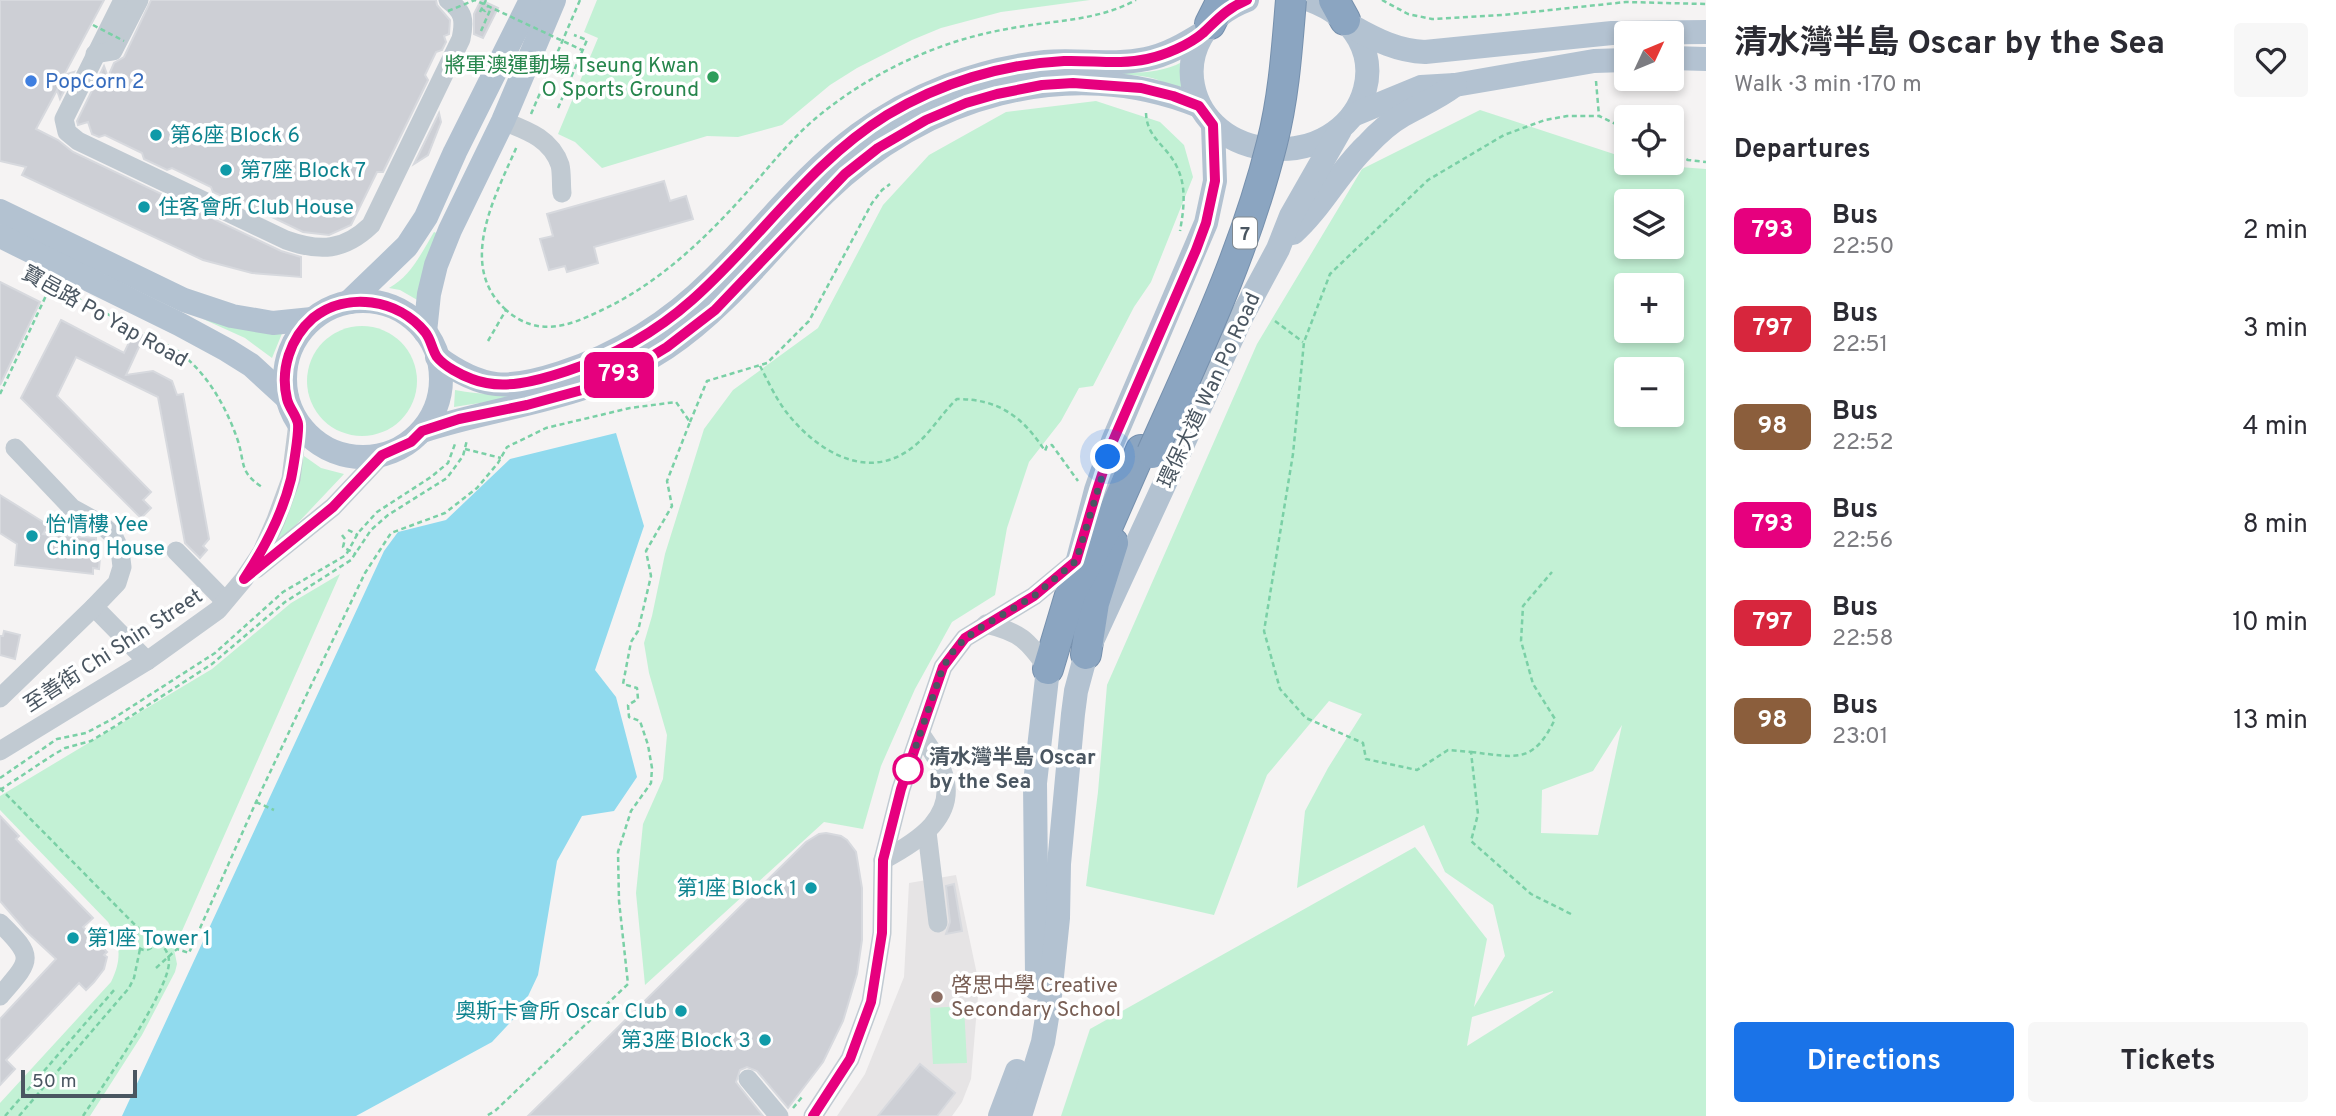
<!DOCTYPE html>
<meta charset="utf-8">
<style>
:root{--surface:#fff;--page:#f7f7f7;--text:#2b2b33;--muted:#7c7c81;--accent:#1a73e8}
body{margin:0;font-family:Overpass,"Noto Sans TC",sans-serif;background:var(--page);color:var(--text);height:100vh;display:flex;flex-direction:column;font-size:26px;white-space:nowrap}
*{box-sizing:border-box;margin:0}
p{font-size:23px;color:var(--muted)}
.icon{flex:none;width:38px;height:38px;fill:none;stroke:currentColor;stroke-width:2;stroke-linecap:round;stroke-linejoin:round}
.map{position:relative;flex:1;overflow:hidden}
.panel{display:flex;flex-direction:column;background:var(--surface);width:630px}
.panel>*{flex:none}
.badge{padding:0 14px;border-radius:10px;font-size:24px;line-height:46px}
.needle{width:46px;rotate:46deg}
.controls{position:absolute;left:1614px;top:21px;display:grid;gap:14px}
.controls a{display:grid;place-items:center;width:70px;height:70px;border-radius:7px;background:var(--surface);box-shadow:0 4px 10px #0003;font-size:35px}
.scale{position:absolute;left:21px;bottom:18px;width:116px;box-sizing:border-box;padding-left:7px;border:4px solid #4a5661;border-top:0;font-size:19px;line-height:24px;white-space:nowrap;color:#4a5661;-webkit-text-stroke:5px #fff;paint-order:stroke}
.you{position:absolute;width:35px;height:35px;margin:-18px;border:5px solid #fff;border-radius:50%;background:#1a73e8;box-shadow:0 0 0 10px #1a73e833}
.map>.badge{position:absolute;translate:-50% -50%;box-shadow:0 0 0 4px #fff}
h2{padding:0 28px;font-size:26px;line-height:63px}
.round{display:grid;place-items:center;flex:none;width:74px;height:74px;border-radius:7px;background:var(--page)}
.headline{display:flex;align-items:center;justify-content:space-between;height:119px;padding:0 28px}
h1{font-size:33px;font-weight:700;line-height:52px}
.primary-button{display:flex;gap:14px;margin-top:auto;padding:14px 28px}
.primary-button a{flex:1;height:80px;border-radius:7px;background:var(--accent);color:#fff;font-size:28px;font-weight:700;line-height:80px;text-align:center}
.primary-button a+a{background:var(--page);color:var(--text)}
ul{padding:0;list-style:none}
li{display:flex;align-items:center;gap:21px;height:98px;padding:0 28px}
li div{flex:1}
li b{display:block;font-size:26px}
li em{font-style:normal}
li .badge{min-width:77px;font-weight:700;text-align:center}
main{display:flex;flex:1;min-height:0}
.map>svg:first-child{display:block}
</style>
<main>
<div class="map">
<svg width="1706" height="1116" viewBox="0 0 1706 1116">
<rect width="100%" height="100%" fill="#f5f3f3"/>
<polygon fill="#e6e4e5" points="956,875 979,984 971,1079 962,1102 952,1116 837,1116 865,1074 904,977 909,883"/>
<g fill="#c3f1d5" fill-rule="evenodd">
<polygon points="597,0 1090,0 1001,12 941,28 912,40 857,68 830,85 782,125 738,137 707,136 602,168 575,142 558,134 598,38 584,32"/>
<path d="M 1182,62 L 1185,97 C 1176,91 1168,84 1158,80 C 1137,72 1091,74 1069,75 C 980,81 895,117 831,179 C 779,231 734,291 673,334 C 628,366 576,386 522,397 C 500,401 477,403 454,407 L 455,390 C 502,399 530,392 574,376 C 609,364 643,349 674,327 C 751,271 803,184 883,131 C 931,98 993,75 1051,70 C 1094,66 1142,83 1182,62 Z"/>
<polygon points="1096,101 1160,122 1184,145 1193,177 1151,282 1134,307 1093,386 1079,388 1061,421 1029,462 1007,528 995,595 952,622 915,689 881,766 863,829 824,822 645,985 636,893 643,824 663,779 667,735 649,673 644,643 652,616 665,554 704,429 733,390 818,328 883,205 929,155 1006,112"/>
<path d="M 1480,110 L 1626,158 L 1626,163 L 1706,169 L 1706,1116 L 1061,1116 L 1090,1029 L 1415,847 L 1487,939 L 1474,1007 L 1505,956 L 1493,905 L 1445,872 L 1424,825 L 1297,888 L 1305,811 L 1328,768 L 1362,714 L 1329,701 L 1267,775 L 1214,915 L 1086,886 L 1098,792 L 1107,685 L 1257,344 L 1362,169 ZM 1626,201 L 1671,201 L 1671,247 L 1626,247 ZM 1626,285 L 1671,285 L 1671,331 L 1626,331 ZM 1626,369 L 1671,369 L 1671,415 L 1626,415 ZM 1622,725 L 1598,835 L 1541,833 L 1542,790 L 1593,771 ZM 1553,991 L 1553,992 L 1467,1046 L 1472,1017 Z"/>
<path d="M 434,232 L 439,234 L 419,301 L 400,290 L 389,288 C 411,276 422,252 434,232 Z"/>
<polygon points="203,319 283,331 272,358 245,338"/>
<circle cx="362" cy="381" r="55"/>
<polygon points="304,456 321,468 344,474 277,545 274,542 291,506"/>
<path d="M 340,574 L 174,949 L 177,964 L 175,972 L 142,1035 L 90,1116 L 0,1116 L 0,1103 L 111,982 C 122,960 121,943 108,922 L 0,810 L 0,796 L 212,669 L 291,603 Z"/>
<polygon points="964,1006 967,1063 933,1064 930,1008"/>
</g>
<polygon fill="#90daee" points="616,433 644,526 595,670 616,697 637,777 614,811 582,816 557,861 538,975 521,1011 492,1042 356,1116 122,1116 384,551 398,532 446,520 510,459"/>
<g fill="#cdcfd5" stroke="#d7d9de" stroke-width="2">
<polygon points="0,0 104,0 64,75 74,72 60,99 57,90 36,129 58,140 73,152 281,251 301,257 301,277 252,273 203,260 22,175 26,167 0,161"/>
<polygon points="151,0 436,0 437,5 450,20 449,34 444,36 446,42 442,50 436,52 425,75 428,80 383,172 377,172 351,225 329,235 303,232 245,204 241,205 213,192 211,187 172,168 167,170 144,159 142,153 105,135 99,137 92,134 88,122 78,125 77,121 104,66 108,77 114,63 124,57"/>
<polygon points="481,0 498,8 483,38 474,34 474,14"/>
<polygon points="439,113 441,122 428,155 414,164"/>
<polygon points="664,181 670,201 686,196 693,219 594,247 598,263 567,272 565,266 549,270 540,239 553,236 547,214"/>
<polygon points="0,282 40,302 0,385"/>
<polygon points="61,320 124,353 134,332 144,336 126,375 153,371 172,381 177,395 183,394 209,539 203,546 207,550 200,558 185,543 158,397 76,357 57,396 151,492 143,500 151,508 141,518 21,398"/>
<polygon points="0,495 48,525 43,534 96,538 96,544 101,545 99,569 93,568 93,574 15,565 17,544 0,533"/>
<polygon points="4,631 20,635 15,659 0,655 0,636 3,636"/>
<polygon points="0,816 19,836 16,839 93,918 83,927 107,952 104,955 107,957 104,969 94,982 86,990 79,983 6,1060 15,1069 0,1085 0,1019 56,959 26,931 0,901"/>
<polygon points="826,833 841,836 847,840 856,852 862,888 862,940 857,974 843,1021 823,1062 788,1108 757,1071 747,1067 740,1070 736,1082 763,1116 528,1116 806,842 819,834"/>
<polygon points="954,884 962,931 946,934 950,922 946,886"/>
<polygon points="920,1064 955,1093 937,1116 878,1116"/>
</g>
<g fill="none" stroke-linecap="round" stroke-linejoin="round">
<defs>
<g id="highway">
<polyline points="1334,0 1345,20"/>
<polyline points="1210,24 1222,0"/>
<polyline points="1086,654 1094,603 1113,543"/>
<polyline points="1048,669 1071,592 1109,523 1141,450"/>
</g>
</defs>
<use href="#highway" stroke="#7690ad" stroke-width="32"/>
<g stroke="#7ad0a6" stroke-width="2.5" stroke-dasharray="5 3.5" stroke-linecap="butt">
<polyline points="1382,0 1408,14 1432,19 1503,15 1626,2 1706,4"/>
<polyline points="481,9 485,11 487,7"/>
<polyline points="480,12 486,0"/>
<polyline points="481,31 491,8"/>
<polyline points="1596,81 1599,116"/>
<polyline points="558,108 587,40 574,35"/>
<path d="M 1146,113 C 1147,138 1165,144 1176,165 C 1187,186 1184,208 1180,231"/>
<polyline points="531,114 580,0"/>
<polyline points="1671,152 1688,160 1706,162"/>
<path d="M 69,294 L 178,351 C 207,373 226,406 238,441 C 245,463 239,472 262,487"/>
<path d="M 506,310 C 456,265 496,195 517,146"/>
<polyline points="1275,321 1303,342"/>
<path d="M 488,341 L 506,310 C 537,337 567,327 600,311 C 658,284 704,240 747,192 C 770,166 790,140 816,118 C 870,73 938,41 1007,29 C 1052,20 1095,22 1136,0"/>
<path d="M 760,366 C 768,381 776,399 787,413 C 817,451 868,483 913,447 C 930,434 941,414 957,399 C 999,399 1023,417 1045,451 L 1047,446 L 1052,445 L 1078,481"/>
<polyline points="0,394 51,285"/>
<polyline points="690,422 707,381 767,363 809,321 872,203 882,190 890,184"/>
<polyline points="465,449 501,458"/>
<polyline points="348,530 358,535"/>
<polyline points="342,535 345,539 343,547 356,554"/>
<path d="M 1471,752 C 1516,757 1533,765 1555,719 L 1533,684 L 1521,641 L 1523,606 L 1552,572"/>
<polyline points="0,778 57,739 86,733 114,718 215,653 283,592 346,555 358,533 377,512 431,477 448,463 455,444"/>
<polyline points="0,788 141,931"/>
<polyline points="0,790 53,755 65,748 91,741 117,725 212,664 285,602 351,560 371,530 388,515 447,478 463,456 467,440"/>
<polyline points="256,802 274,810"/>
<polyline points="1571,914 1531,894 1471,841 1478,814 1471,752 1448,750 1417,770 1366,759 1363,743 1306,718 1280,689 1264,631 1293,454 1304,342 1330,274 1428,180 1504,135 1545,120 1567,116 1599,116 1626,129"/>
<circle cx="145" cy="940" r="10"/>
<polyline points="156,968 177,949 189,953 256,802 306,696 365,573 391,533 445,513 477,488 498,463 507,447 546,428 630,408 676,402 690,422 667,481 672,506 646,551 651,576 638,631 631,642 623,684 637,688 638,699 628,705 629,717 640,721 648,745 652,768 651,783 631,811 618,852 619,901 628,984 495,1111 486,1116"/>
<polyline points="793,1108 802,1097"/>
<polyline points="5,1116 115,989"/>
<polyline points="19,1116 129,988 134,978 140,949"/>
<path d="M 83,1116 C 102,1087 169,991 169,962 C 169,952 163,945 155,940"/>
</g>
<g stroke="#c1cad2" stroke-width="19">
<path d="M 123,0 L 64,119 L 67,132 L 78,141 L 286,240 C 320,252 344,251 371,225 L 461,39 C 465,20 464,12 448,0"/>
<polyline points="95,54 113,51 139,0"/>
<path d="M 503,121 C 526,130 551,138 560,165 C 562,173 561,184 562,193"/>
<polyline points="15,448 72,508 101,524 113,535 120,550 122,567 117,583 94,607 147,661"/>
<polyline points="176,551 225,601"/>
<polyline points="256,569 333,507 382,455"/>
<path d="M 986,624 C 1020,632 1028,640 1048,669"/>
<polyline points="0,698 94,607"/>
<polyline points="0,751 147,661 218,610 244,579 262,552 276,520 291,479 298,423"/>
<polyline points="927,832 938,923"/>
<path d="M 883,860 C 917,842 960,816 942,770 C 937,757 928,745 920,733"/>
<path d="M 0,923 C 36,958 31,960 0,996"/>
<polyline points="748,1079 779,1116"/>
<polyline points="813,1116 850,1059 871,1002 882,933 883,860 901,789 943,667 965,638 1034,596 1076,561"/>
</g>
<g stroke="#b3c2d1" stroke-width="24">
<path d="M 1247,0 C 1158,34 1183,146 1275,149 C 1371,153 1407,36 1310,0"/>
<path d="M 1353,27 C 1376,40 1398,51 1425,52 L 1612,33 L 1706,32"/>
<polyline points="1671,58 1706,59"/>
<polyline points="1353,115 1421,87 1455,85 1594,61 1626,60"/>
<polyline points="0,211 184,300 232,316 273,323 312,319"/>
<path d="M 1293,233 C 1321,208 1338,173 1366,146 C 1377,134 1389,123 1403,115 C 1421,105 1438,98 1455,85"/>
<polyline points="0,236 179,324 227,350 251,365 287,398"/>
<circle cx="363" cy="379" r="78"/>
<polyline points="349,302 407,246 426,217 455,152 531,0"/>
<polyline points="425,332 429,294 436,265 450,230 503,121 554,0"/>
<path d="M 437,357 C 483,391 509,390 561,373 C 619,354 670,322 713,279 C 762,231 803,175 859,134 C 913,94 979,69 1045,62 C 1078,59 1113,66 1146,59 C 1167,55 1185,44 1203,33"/>
<path d="M 422,431 C 509,403 587,401 666,348 C 728,307 772,245 825,193 C 922,97 1069,53 1199,106"/>
<polyline points="1074,575 1096,490 1113,441 1206,223 1215,181 1213,125"/>
<polyline points="1035,988 1037,975 1035,783 1048,669"/>
<polyline points="1000,1116 1017,1071"/>
<polyline points="1020,1116 1043,1042 1049,1005 1058,918 1059,864 1073,714 1076,691 1086,654 1242,316 1278,249 1291,216 1340,130"/>
</g>
<use href="#highway" stroke="#8ba5c1" stroke-width="30"/>
<defs>
<path id="highway-bridge" d="M 1152,453 C 1197,352 1245,252 1272,143 C 1284,96 1287,48 1291,0"/>
</defs>
<use href="#highway-bridge" stroke="#7690ad" stroke-width="32" stroke-linecap="butt"/>
<g stroke="#7ad0a6" stroke-width="2.5" stroke-dasharray="5 3.5" stroke-linecap="butt">
<polyline points="448,11 475,0 582,50"/>
<polyline points="93,25 124,41"/>
</g>
<use href="#highway-bridge" stroke="#8ba5c1" stroke-width="30"/>
</g>
<g fill="none" stroke-linecap="round" stroke-linejoin="round">
<defs>
<path id="line" d="M 813,1116 L 850,1059 L 871,1002 L 882,933 L 883,860 L 901,789 L 943,667 L 965,638 L 1034,596 L 1076,561 L 1097,490 L 1113,441 L 1196,250 L 1206,223 L 1215,181 L 1213,125 L 1199,106 L 1173,96 L 1141,88 L 1073,83 L 1042,85 L 997,94 L 966,103 L 926,120 L 878,148 L 845,174 L 715,310 L 667,347 L 631,369 L 582,390 L 527,405 L 459,419 L 422,431 L 411,442 L 382,455 L 333,507 L 244,579 C 264,549 282,515 291,479 C 293,469 299,434 298,424 C 297,416 289,408 287,399 C 280,370 290,338 313,318 C 347,291 398,299 425,332 C 431,339 432,350 437,357 C 444,366 461,375 472,379 C 502,391 537,381 567,371 C 613,356 656,332 692,300 C 760,240 809,163 887,115 C 940,83 1002,64 1064,61 C 1092,60 1120,65 1147,59 C 1165,55 1189,45 1203,33 C 1219,18 1226,9 1247,0"/>
</defs>
<use href="#line" stroke="#fff" stroke-width="16"/>
<use href="#line" stroke="#e6007e" stroke-width="10"/>
<polyline stroke="#4a5661" stroke-width="7" stroke-dasharray="0 12.6" points="908,769 943,667 956,647 975,631 1034,596 1076,561 1108,457"/>
</g>
<circle fill="#2e9e5b" stroke="#fff" stroke-width="2.5" cx="713" cy="77" r="7"/>
<circle fill="#3f7fe0" stroke="#fff" stroke-width="2.5" cx="31" cy="81" r="7"/>
<g fill="#0f9aa8" stroke="#fff" stroke-width="2.5">
<circle cx="156" cy="135" r="7"/>
<circle cx="226" cy="170" r="7"/>
<circle cx="144" cy="207" r="7"/>
<circle cx="32" cy="536" r="7"/>
<circle cx="811" cy="888" r="7"/>
<circle cx="73" cy="938" r="7"/>
<circle cx="681" cy="1011" r="7"/>
<circle cx="765" cy="1040" r="7"/>
</g>
<circle fill="#fff" stroke="#e6007e" stroke-width="3.5" cx="908" cy="769" r="14"/>
<circle fill="#8d6e63" stroke="#fff" stroke-width="2.5" cx="937" cy="997" r="7"/>
<g text-anchor="middle" stroke-width="7" stroke-linejoin="round" paint-order="stroke">
<rect fill="#fff" stroke="#808990" stroke-width="2" x="1233" y="217.5" width="24" height="31" rx="5"/>
<g font-size="19" font-weight="bold" fill="#4a5661">
<text x="1245" y="240">7</text>
</g>
<g font-size="21" fill="#27864d" stroke="#fff" text-anchor="end">
<text x="699" y="72">將軍澳運動場 Tseung Kwan<tspan x="699" dy="24">O Sports Ground</tspan></text>
</g>
<g font-size="21" fill="#366cbe" stroke="#fff" text-anchor="start">
<text x="45" y="88">PopCorn 2</text>
</g>
<g font-size="21" fill="#0d838f" stroke="#fff" text-anchor="start">
<text x="170" y="142">第6座 Block 6</text>
<text x="240" y="177">第7座 Block 7</text>
<text x="158" y="214">住客會所 Club House</text>
<text x="46" y="531">怡情樓 Yee<tspan x="46" dy="24">Ching House</tspan></text>
<text x="797" y="895" text-anchor="end">第1座 Block 1</text>
<text x="87" y="945">第1座 Tower 1</text>
<text x="667" y="1018" text-anchor="end">奧斯卡會所 Oscar Club</text>
<text x="751" y="1047" text-anchor="end">第3座 Block 3</text>
</g>
<g font-size="21" fill="#4a5661" stroke="#fff">
<text transform="translate(105 316) rotate(29)" y="7">寶邑路 Po Yap Road</text>
<text transform="translate(1209 390) rotate(-65)" y="7">環保大道 Wan Po Road</text>
<text transform="translate(113 650) rotate(-33)" y="7">至善街 Chi Shin Street</text>
</g>
<g font-size="21" font-weight="bold" fill="#4a5661" stroke="#fff" text-anchor="start">
<text x="929" y="764">清水灣半島 Oscar<tspan x="929" dy="24">by the Sea</tspan></text>
</g>
<g font-size="21" fill="#785e54" stroke="#fff" text-anchor="start">
<text x="951" y="992">啓思中學 Creative<tspan x="951" dy="24">Secondary School</tspan></text>
</g>
</g>
</svg>
<div class="controls">
<a><svg class="needle" viewBox="-14 -14 28 28"><path d="M0-13l5 13h-10z" fill="#e53935"/><path d="M0 13l5-13h-10z" fill="#7c7c81"/></svg></a>
<a><svg class="icon" aria-label="locate" viewBox="0 0 24 24"><circle cx="12" cy="12" r="6"/><path d="M12 2v4M12 18v4M2 12h4M18 12h4"/></svg></a>
<a><svg class="icon" aria-label="layers" viewBox="0 0 24 24"><path d="M12 4l9 5-9 5-9-5zM3 14l9 5 9-5"/></svg></a>
<a>+</a>
<a>−</a>
</div>
<div class="scale">50 m</div>
<div class="you" style="left:1108px;top:457px"></div>
<b class="badge" style="left:619px;top:375px;background:#e6007e;color:#fff">793</b>
</div>
<section class="panel">
<div class="headline"><div><h1>清水灣半島 Oscar by the Sea</h1><p>Walk · 3 min · 170 m</p></div><a class="round"><svg class="icon" aria-label="heart" viewBox="0 0 24 24"><path d="M12 20l-8-8c-3-5 5-10 8-4 3-6 11-1 8 4z"/></svg></a></div>
<h2>Departures</h2>
<ul>
<li><span class="badge" style="background:#e6007e;color:#fff">793</span><div><b>Bus</b><p>22:50</p></div><em>2 min</em></li>
<li><span class="badge" style="background:#d7263d;color:#fff">797</span><div><b>Bus</b><p>22:51</p></div><em>3 min</em></li>
<li><span class="badge" style="background:#8b5e3c;color:#fff">98</span><div><b>Bus</b><p>22:52</p></div><em>4 min</em></li>
<li><span class="badge" style="background:#e6007e;color:#fff">793</span><div><b>Bus</b><p>22:56</p></div><em>8 min</em></li>
<li><span class="badge" style="background:#d7263d;color:#fff">797</span><div><b>Bus</b><p>22:58</p></div><em>10 min</em></li>
<li><span class="badge" style="background:#8b5e3c;color:#fff">98</span><div><b>Bus</b><p>23:01</p></div><em>13 min</em></li>
</ul>
<div class="primary-button"><a>Directions</a><a>Tickets</a></div>
</section>
</main>
